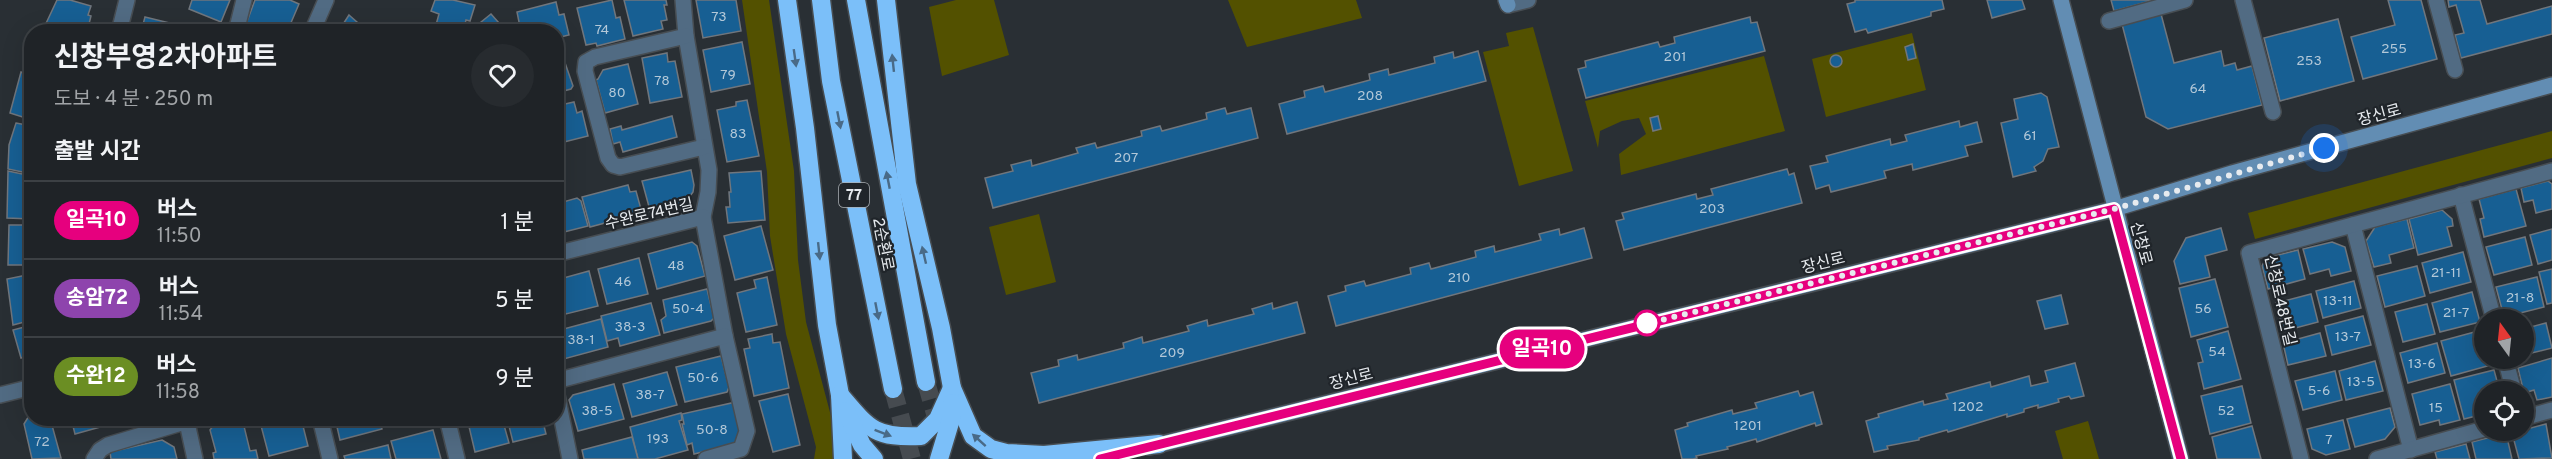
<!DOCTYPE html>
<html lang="ko">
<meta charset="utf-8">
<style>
:root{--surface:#1f2327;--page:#272b2f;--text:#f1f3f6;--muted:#a1a4a7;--line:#3c4044}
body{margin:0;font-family:Overpass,"Noto Sans KR",sans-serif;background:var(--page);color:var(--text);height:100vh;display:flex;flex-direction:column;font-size:22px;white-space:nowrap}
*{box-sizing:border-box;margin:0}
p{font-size:20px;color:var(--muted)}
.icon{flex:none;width:33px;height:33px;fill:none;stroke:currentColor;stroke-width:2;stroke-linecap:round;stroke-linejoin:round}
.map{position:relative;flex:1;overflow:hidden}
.panel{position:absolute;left:24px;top:24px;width:540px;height:402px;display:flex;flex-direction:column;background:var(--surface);border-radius:24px;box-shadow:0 6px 24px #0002,0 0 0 2px var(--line)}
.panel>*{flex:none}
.badge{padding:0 12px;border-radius:20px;font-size:21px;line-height:39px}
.needle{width:39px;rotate:345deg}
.buttons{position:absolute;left:2474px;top:309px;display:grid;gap:12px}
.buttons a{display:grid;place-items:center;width:60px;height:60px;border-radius:50%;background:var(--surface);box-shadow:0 6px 24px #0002,0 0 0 2px var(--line);font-size:30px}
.you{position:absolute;width:30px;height:30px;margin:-15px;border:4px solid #fff;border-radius:50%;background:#1a73e8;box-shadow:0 0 0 9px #1a73e833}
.map>.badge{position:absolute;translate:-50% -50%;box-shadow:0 0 0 3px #fff}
h2{padding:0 30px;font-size:22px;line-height:54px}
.round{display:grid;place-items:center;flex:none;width:63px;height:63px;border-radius:32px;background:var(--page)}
.head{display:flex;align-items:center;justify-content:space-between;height:102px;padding:0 30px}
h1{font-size:28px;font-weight:700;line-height:45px}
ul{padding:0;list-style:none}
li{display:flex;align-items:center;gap:18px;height:78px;padding:0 30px;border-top:2px solid var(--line)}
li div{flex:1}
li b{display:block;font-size:22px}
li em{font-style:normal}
li .badge{min-width:66px;font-weight:700;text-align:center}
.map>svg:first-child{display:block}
</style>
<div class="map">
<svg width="2552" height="459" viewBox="0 0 2552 459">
<rect width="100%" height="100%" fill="#292f34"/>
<g fill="#535100">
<polygon points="742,0 769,0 794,171 798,260 806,322 835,431 837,459 814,459 816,447 786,334 770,236 767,172"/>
<polygon points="956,0 994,0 1009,55 942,76 929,7"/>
<polygon points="1228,0 1356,0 1362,18 1247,47"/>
<polygon points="1533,27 1573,171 1519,186 1483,52 1509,46 1506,33"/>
<polygon points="1912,33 1926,90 1826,117 1812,59"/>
<polygon points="1764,56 1785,131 1621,175 1619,154 1646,134 1639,118 1622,121 1600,131 1598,148 1585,101"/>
<polygon points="2552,131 2552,158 2255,239 2248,213"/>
<polygon points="1039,214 1056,282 1006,295 989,227"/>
<polygon points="2088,421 2099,459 2063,459 2055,431"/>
</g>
<g fill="#175f93" stroke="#70767d" stroke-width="1.5">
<polygon points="57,0 70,0 91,6 88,15 91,16 87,32 42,32"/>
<polygon points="192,0 230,0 221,22 189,9"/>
<polygon points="255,0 290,0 299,4 287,32 243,32"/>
<polygon points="435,0 453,0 475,5 470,21 466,20 463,32 434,32 439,14 431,11"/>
<polygon points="612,0 616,18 620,17 625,39 597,46 596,43 586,45 577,8"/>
<polygon points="624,0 666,0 667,5 664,5 667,20 661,21 663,29 633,36"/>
<polygon points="696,0 736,0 741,31 703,38"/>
<polygon points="1855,0 1942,0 1944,9 1931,12 1931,16 1868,33 1866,29 1855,32 1847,4 1855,2"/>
<polygon points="1987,0 2022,0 2025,9 1992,18"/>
<polygon points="2111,0 2154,0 2114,11"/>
<polygon points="2388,0 2421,0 2437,59 2363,79 2351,37 2395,25"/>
<polygon points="2448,0 2480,0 2487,24 2552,6 2552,34 2461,58 2455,35 2464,33 2456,5 2449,7"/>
<polygon points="556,2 559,15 564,14 569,35 556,38 556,32 521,32 517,12"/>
<polygon points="491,14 507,32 478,32 475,27"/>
<polygon points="2161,14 2174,63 2221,51 2224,66 2235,63 2237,70 2252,66 2262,105 2168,129 2146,117 2122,24"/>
<polygon points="349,15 366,30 365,32 338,32"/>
<polygon points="145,17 178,25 176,32 141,32"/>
<polygon points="1750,17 1751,23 1757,22 1765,51 1586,98 1578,69 1586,67 1585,61 1658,42 1660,47 1675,43 1674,37"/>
<polygon points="2338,19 2354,81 2280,101 2264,38"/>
<polygon points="742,42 750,84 711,92 703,50"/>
<polygon points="1913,44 1916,58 1908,60 1905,47"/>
<polygon points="1478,51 1486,81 1287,134 1279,104 1305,97 1304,91 1323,86 1325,92 1370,80 1369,74 1388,69 1389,75 1435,63 1434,57 1453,52 1454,58"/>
<polygon points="667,53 668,62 675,61 682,97 650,103 642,58"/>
<polygon points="562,54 573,86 571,89 556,93 556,55"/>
<circle cx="1836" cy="61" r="6"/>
<polygon points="628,64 638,104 605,113 596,80 598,79 603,70"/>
<polygon points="21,72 32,76 32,120 10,113"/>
<polygon points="2041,93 2047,97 2059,147 2048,149 2043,161 2034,167 2036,171 2013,177 2001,123 2018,119 2014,99"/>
<polygon points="747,100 759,156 727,162 717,110 736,106 736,102"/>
<polygon points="574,102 577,113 582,111 588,136 556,144 556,106"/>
<polygon points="1225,108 1227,114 1251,108 1258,138 993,208 985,178 1013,171 1011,165 1031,160 1032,166 1078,153 1076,148 1095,143 1097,148 1142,136 1141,131 1160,126 1162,131 1207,119 1206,113"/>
<polygon points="672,116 677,137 623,152 620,142 613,144 610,129 621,126 622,130"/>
<polygon points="1658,116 1661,129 1653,131 1650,118"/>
<polygon points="1959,121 1960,127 1977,122 1982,142 1965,146 1968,156 1913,170 1912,164 1884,171 1886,178 1831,192 1829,185 1816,189 1810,166 1828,162 1826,156 1890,139 1891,145 1907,141 1905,135"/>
<polygon points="16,123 32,126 32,174 8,169 9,145"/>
<polygon points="1787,169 1789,175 1794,173 1802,203 1624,250 1616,221 1624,219 1622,213 1696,194 1697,199 1713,195 1711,189"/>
<polygon points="691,170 694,185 693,192 685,203 680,207 651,214 642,181"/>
<polygon points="8,171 32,176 32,219 7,218"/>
<polygon points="761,171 765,220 728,223 726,207 730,207 729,192 731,192 729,173"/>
<polygon points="2548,181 2552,184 2552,209 2536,213 2533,200 2524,202 2521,188"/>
<polygon points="628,185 630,192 636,191 642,213 590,227 582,197"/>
<polygon points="2516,189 2526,226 2484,237 2480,219 2484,218 2479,199"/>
<polygon points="577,198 581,201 588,226 556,234 556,204"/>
<polygon points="2442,210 2452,219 2453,226 2447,227 2452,246 2418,255 2409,219"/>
<polygon points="2407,219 2414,248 2389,255 2391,263 2374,267 2366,241 2375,227"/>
<polygon points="9,225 32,225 32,265 8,265"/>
<polygon points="761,226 773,270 735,280 724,236"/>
<polygon points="1584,228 1592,258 1336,326 1328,296 1346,291 1345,286 1364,281 1366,286 1411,274 1410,268 1429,263 1431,269 1476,257 1475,251 1494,246 1495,252 1541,240 1539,234 1559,229 1560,235"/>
<polygon points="2221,228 2227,250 2205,256 2210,277 2180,284 2174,261 2186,238"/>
<polygon points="2552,229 2552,260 2538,264 2530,235"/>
<polygon points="2525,237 2532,265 2494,275 2486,247"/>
<polygon points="692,242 697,246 705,276 657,289 648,254"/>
<polygon points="2332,242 2345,247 2351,271 2331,276 2329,269 2310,274 2303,249"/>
<polygon points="2298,250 2305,279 2268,289 2262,266 2266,258"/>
<polygon points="2463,252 2471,282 2430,293 2422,263"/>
<polygon points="639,258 648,294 607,304 598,269"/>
<polygon points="2417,266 2425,296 2385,307 2377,276"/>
<polygon points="2552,269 2552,303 2547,304 2539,272"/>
<polygon points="589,271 598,306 566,314 565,312 556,314 556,280"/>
<polygon points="32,274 32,320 13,325 7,279"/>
<polygon points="767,277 777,325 746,332 737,293 756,288 754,280"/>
<polygon points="2537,277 2544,307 2504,317 2496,287"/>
<polygon points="2215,279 2228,327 2191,337 2179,288"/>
<polygon points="2354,281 2361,308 2323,318 2316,291"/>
<polygon points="707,289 714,318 711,321 664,333 661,320 666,316 663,300"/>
<polygon points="2472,292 2480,322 2440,332 2432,303"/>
<polygon points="2311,294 2318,322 2284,331 2276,303"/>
<polygon points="2061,295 2068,324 2045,329 2037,301"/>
<polygon points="1297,302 1305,333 1039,403 1031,373 1059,366 1058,360 1077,355 1078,360 1124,348 1123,343 1142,337 1143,343 1189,331 1187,326 1207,320 1208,326 1254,314 1252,309 1272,303 1273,309"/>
<polygon points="651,303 660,335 620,346 618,338 607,341 601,316"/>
<polygon points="2427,304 2435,334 2403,342 2395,312"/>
<polygon points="2363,316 2371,345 2332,355 2325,326"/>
<polygon points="601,319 608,347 560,360 556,355 556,331"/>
<polygon points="2546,323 2552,348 2523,355 2523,329"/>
<polygon points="32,325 32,355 21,358 13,330"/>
<polygon points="2482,330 2484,358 2489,358 2491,365 2451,376 2441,341"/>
<polygon points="2228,331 2241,379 2204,389 2198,363 2203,362 2197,340"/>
<polygon points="2320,333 2326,356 2288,365 2283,343"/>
<polygon points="772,334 773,343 780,342 789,388 754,396 744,349 750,348 748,339"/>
<polygon points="2437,343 2445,373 2408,383 2400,353"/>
<polygon points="721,356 729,387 727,392 685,402 676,367"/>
<polygon points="2552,358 2552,397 2537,400 2534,390 2524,393 2518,368"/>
<polygon points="2375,361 2383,391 2346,400 2339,371"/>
<polygon points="2075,363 2084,396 2071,399 2069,396 2058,399 2059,402 2038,408 2038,405 2024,409 2024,412 2007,417 2007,414 1948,432 1947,430 1919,438 1919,440 1887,446 1888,449 1874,452 1866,421 1879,417 1878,414 1923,401 1924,405 1948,399 1946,394 1990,382 1991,387 2029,376 2031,386 2048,382 2045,371"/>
<polygon points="2494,370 2500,392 2484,392 2484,414 2464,419 2454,380"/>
<polygon points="2335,371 2342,400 2303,410 2295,381"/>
<polygon points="667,372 677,405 632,417 623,384"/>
<polygon points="614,384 624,419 578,431 569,400 573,395"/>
<polygon points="2450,384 2460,420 2440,425 2439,420 2420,425 2412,394"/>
<polygon points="2242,386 2251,423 2210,434 2201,396"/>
<polygon points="1798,391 1800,396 1813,392 1822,424 1816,426 1815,423 1757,442 1756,439 1727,447 1728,449 1696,456 1697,458 1693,459 1682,459 1675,430 1688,426 1687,423 1732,410 1733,414 1757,408 1755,403"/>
<polygon points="788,394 800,445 773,452 759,401"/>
<polygon points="736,402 743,433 735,444 694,454 692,443 687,445 682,424 684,424 682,414"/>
<polygon points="2390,408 2395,427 2385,439 2355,447 2347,419"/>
<polygon points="32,411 32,418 50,418 61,458 32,459 24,424"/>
<polygon points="681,413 682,420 679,421 688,450 655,459 638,459 630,427"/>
<polygon points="71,418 121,418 122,421 75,434"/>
<polygon points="237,418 242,418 250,451 256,450 258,459 214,459 213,453 216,452 210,430 214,425"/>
<polygon points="259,418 301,418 308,446 269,456"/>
<polygon points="335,418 379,418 382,429 340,440"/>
<polygon points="467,418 502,418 509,443 475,452"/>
<polygon points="507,418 542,418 546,434 513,442"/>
<polygon points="2343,420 2350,449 2326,455 2312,449 2307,429"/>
<polygon points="2546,424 2552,458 2519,459 2512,433"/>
<polygon points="2252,426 2261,459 2217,459 2212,437"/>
<polygon points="433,430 441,459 396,459 391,441"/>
<polygon points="2506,433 2512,459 2476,459 2472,442"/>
<polygon points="632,437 638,459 584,459 582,450"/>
<polygon points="162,440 174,447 177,459 111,459 110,452"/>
<polygon points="2466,444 2470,459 2437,459 2435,452"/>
<polygon points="388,445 391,459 345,459 344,456"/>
</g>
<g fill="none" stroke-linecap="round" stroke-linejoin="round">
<g stroke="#464b50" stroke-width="18" stroke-dasharray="18 9" stroke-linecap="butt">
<polyline points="926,382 940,431"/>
<polyline points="893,389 912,459"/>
</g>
<defs>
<g id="street">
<polyline points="683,0 686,36 709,170 708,192 703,217"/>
<polyline points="2243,0 2273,112"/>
<polyline points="2436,0 2455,70"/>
<polyline points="1508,5 1528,0"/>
<polyline points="2109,21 2185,0"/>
<polyline points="119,32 127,0"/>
<polyline points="236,32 244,0"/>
<polyline points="312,32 326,0"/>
<polyline points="686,36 595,57 586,62 585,71 608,158 613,165 620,167 704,147"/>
<polyline points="2461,195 2494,320"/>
<polyline points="2353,225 2411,450"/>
<polyline points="556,254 703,217 725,336 747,431 741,449 706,459"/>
<polyline points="2505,358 2514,392"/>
<polyline points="556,381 725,336"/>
<polyline points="556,390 570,459"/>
<polyline points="0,395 32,387"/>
<polyline points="186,418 195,459"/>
<polyline points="320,418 330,459"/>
<polyline points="447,418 457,459"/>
<polyline points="2523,418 2552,410"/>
<polyline points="94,459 100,450 108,445 198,418"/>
<polyline points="2301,459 2249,253 2552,171"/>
<polyline points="2377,459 2484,429"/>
</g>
<g id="secondary">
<polyline points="1506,0 1508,5"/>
<polyline points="2061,0 2181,459"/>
<polyline points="1149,447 2114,209 2232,173 2552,85"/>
</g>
<g id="highway">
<polyline points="787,0 805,128 827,325 840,395 843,459"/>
<polyline points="821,0 831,81 893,389"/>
<polyline points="856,0 926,382"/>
<polyline points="886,0 907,184 941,328 952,388 973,436 991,449 1006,453 1044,455 1159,444"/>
<path d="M 840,395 C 869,429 874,438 921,436 L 938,419 L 952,388"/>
<polyline points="846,411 862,445 874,459"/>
<polyline points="939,459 952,416 952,403"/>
</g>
</defs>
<use href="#street" stroke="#474d52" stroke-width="18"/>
<use href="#secondary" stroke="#474d52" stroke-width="18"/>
<use href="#highway" stroke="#474d52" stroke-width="21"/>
<use href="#street" stroke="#516b83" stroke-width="15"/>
<use href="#secondary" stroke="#628db3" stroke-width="15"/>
<use href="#highway" stroke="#7bbff9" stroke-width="18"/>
</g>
<defs><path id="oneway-solid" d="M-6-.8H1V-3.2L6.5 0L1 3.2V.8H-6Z" transform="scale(1.5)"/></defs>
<g fill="#496a87">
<use href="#oneway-solid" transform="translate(795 58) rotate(82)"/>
<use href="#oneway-solid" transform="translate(893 63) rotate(-96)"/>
<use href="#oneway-solid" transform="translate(839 120) rotate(79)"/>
<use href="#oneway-solid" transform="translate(888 180) rotate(-101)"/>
<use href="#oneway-solid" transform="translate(819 251) rotate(84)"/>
<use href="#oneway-solid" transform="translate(924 255) rotate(-103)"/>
<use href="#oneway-solid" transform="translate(877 311) rotate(79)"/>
<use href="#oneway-solid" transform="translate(883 433) rotate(21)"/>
<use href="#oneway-solid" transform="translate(979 440) rotate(-138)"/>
</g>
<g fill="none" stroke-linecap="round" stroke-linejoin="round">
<defs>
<polyline id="line" points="1100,459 2114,209 2181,459"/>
</defs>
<use href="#line" stroke="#fff" stroke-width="14"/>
<use href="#line" stroke="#e6007e" stroke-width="9"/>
<polyline stroke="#e7ebef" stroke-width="6" stroke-dasharray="0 10.8" points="1647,323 1645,324 2114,209 2324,148"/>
</g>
<circle fill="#fff" stroke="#e6007e" stroke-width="3" cx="1647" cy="323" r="12"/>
<g text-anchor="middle" stroke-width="4.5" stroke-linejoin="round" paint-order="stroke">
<g font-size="14" fill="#b3c8d8">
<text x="719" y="21">73</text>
<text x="602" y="34">74</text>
<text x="2394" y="53">255</text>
<text x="1675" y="61">201</text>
<text x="2309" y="65">253</text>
<text x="728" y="79">79</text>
<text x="662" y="85">78</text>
<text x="2198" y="93">64</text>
<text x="617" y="97">80</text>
<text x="1370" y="100">208</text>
<text x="738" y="138">83</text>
<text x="2030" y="140">61</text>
<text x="1126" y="162">207</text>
<text x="1712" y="213">203</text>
<text x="676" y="270">48</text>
<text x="2446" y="277">21-11</text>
<text x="1459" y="282">210</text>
<text x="623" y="286">46</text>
<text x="2520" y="302">21-8</text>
<text x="2338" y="305">13-11</text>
<text x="688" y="313">50-4</text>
<text x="2203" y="313">56</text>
<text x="2456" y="317">21-7</text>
<text x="630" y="331">38-3</text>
<text x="2348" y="341">13-7</text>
<text x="581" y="344">38-1</text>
<text x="2217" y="356">54</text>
<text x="1172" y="357">209</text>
<text x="2422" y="368">13-6</text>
<text x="703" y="382">50-6</text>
<text x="2361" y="386">13-5</text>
<text x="2319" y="395">5-6</text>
<text x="650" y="399">38-7</text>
<text x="1968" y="411">1202</text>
<text x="2436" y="412">15</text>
<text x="597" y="415">38-5</text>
<text x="2226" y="415">52</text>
<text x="1748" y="430">1201</text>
<text x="712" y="434">50-8</text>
<text x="658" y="443">193</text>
<text x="2329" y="444">7</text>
<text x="42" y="446">72</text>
</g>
<rect fill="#20252a" stroke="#abb0b4" stroke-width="1.5" x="839" y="183" width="30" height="24" rx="4.5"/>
<g font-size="15" font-weight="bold" fill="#e7ebef">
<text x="854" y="200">77</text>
</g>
<g font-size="16" fill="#e7ebef" stroke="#20252a">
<text transform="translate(2379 114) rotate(-15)" y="6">장신로</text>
<text transform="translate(649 213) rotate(-13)" y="6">수완로74번길</text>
<text transform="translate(2142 243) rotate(75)" y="6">신창로</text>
<text transform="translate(884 244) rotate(79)" y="6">2순환로</text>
<text transform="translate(1823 262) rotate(-14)" y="6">장신로</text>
<text transform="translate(2281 300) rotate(77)" y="6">신창로48번길</text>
<text transform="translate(1351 378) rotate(-14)" y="6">장신로</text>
</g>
</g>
</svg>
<div class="buttons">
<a><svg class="needle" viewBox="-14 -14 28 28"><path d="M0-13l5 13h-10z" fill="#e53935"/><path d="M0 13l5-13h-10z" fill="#a1a4a7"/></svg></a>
<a><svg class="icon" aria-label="locate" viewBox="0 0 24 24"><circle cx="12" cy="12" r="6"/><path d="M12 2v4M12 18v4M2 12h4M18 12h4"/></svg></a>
</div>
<div class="you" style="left:2324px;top:148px"></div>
<b class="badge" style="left:1542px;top:349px;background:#e6007e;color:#fff">일곡10</b>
<section class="panel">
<div class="head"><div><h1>신창부영2차아파트</h1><p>도보 · 4 분 · 250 m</p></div><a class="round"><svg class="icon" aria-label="heart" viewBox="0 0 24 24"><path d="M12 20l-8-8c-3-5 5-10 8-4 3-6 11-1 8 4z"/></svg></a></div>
<h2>출발 시간</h2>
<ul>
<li><span class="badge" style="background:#e6007e;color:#fff">일곡10</span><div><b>버스</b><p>11:50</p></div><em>1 분</em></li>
<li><span class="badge" style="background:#8e44ad;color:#fff">송암72</span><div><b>버스</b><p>11:54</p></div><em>5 분</em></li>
<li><span class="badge" style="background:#6b8e23;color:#fff">수완12</span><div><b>버스</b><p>11:58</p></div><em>9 분</em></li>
</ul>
</section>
</div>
